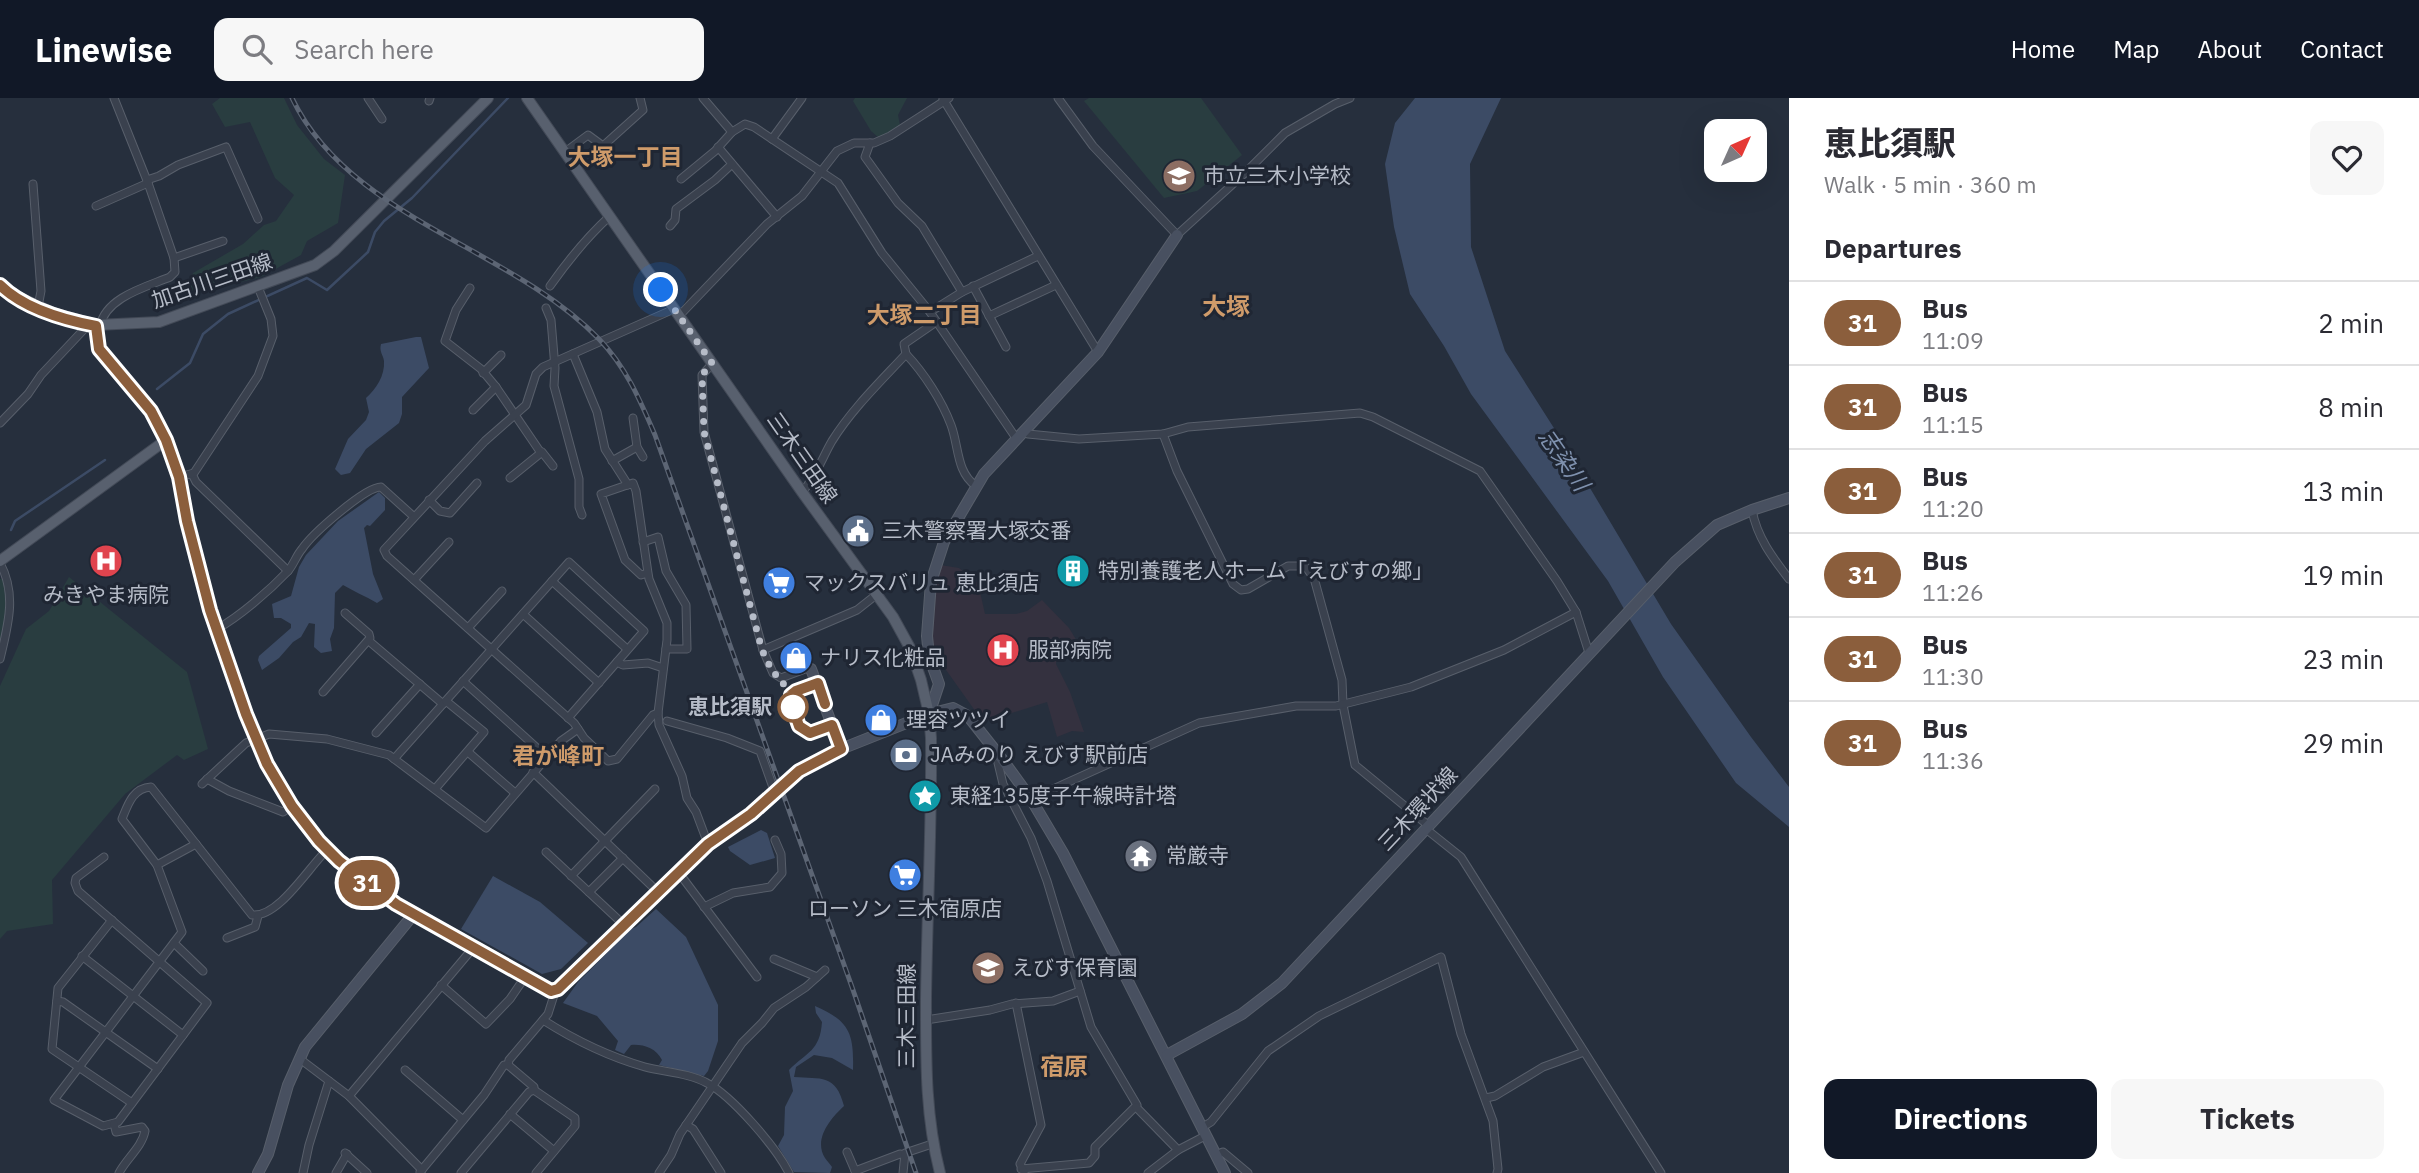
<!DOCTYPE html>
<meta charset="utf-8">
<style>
:root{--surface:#fff;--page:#f7f7f7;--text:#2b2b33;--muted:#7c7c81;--line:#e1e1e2;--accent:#111827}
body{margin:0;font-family:"IBM Plex Sans","Noto Sans JP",sans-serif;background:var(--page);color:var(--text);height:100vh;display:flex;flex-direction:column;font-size:26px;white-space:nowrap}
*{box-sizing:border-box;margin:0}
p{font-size:23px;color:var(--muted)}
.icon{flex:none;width:38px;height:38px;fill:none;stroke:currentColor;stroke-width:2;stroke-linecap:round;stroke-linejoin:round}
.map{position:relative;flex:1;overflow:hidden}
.drawer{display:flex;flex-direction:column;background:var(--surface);width:630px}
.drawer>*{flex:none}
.badge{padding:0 14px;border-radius:23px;font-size:24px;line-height:46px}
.needle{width:46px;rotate:45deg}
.tools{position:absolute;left:1704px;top:21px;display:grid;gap:14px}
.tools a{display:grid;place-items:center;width:63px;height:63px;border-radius:14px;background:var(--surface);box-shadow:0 7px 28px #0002;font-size:35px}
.you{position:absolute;width:35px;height:35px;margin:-18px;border:5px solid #fff;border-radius:50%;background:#1a73e8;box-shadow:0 0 0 10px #1a73e833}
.map>.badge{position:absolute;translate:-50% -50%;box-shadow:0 0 0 4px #fff}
h2{padding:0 35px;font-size:26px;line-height:63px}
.round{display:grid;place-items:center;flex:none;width:74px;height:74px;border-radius:14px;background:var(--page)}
.summary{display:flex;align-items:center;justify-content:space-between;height:119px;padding:0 35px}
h1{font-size:33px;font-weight:800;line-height:52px}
.button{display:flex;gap:14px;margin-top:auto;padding:14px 35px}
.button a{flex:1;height:80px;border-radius:14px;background:var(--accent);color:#fff;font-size:28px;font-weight:800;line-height:80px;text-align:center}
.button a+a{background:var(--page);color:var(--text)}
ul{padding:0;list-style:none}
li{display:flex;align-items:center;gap:21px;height:84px;padding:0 35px;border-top:2px solid var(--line)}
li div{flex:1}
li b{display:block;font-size:26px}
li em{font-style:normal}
li .badge{min-width:77px;font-weight:700;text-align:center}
header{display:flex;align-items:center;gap:42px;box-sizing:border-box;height:98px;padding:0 35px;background:var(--accent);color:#fff}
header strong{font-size:33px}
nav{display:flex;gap:38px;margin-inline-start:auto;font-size:24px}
.search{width:490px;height:63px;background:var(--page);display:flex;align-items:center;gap:18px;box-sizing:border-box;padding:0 24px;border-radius:14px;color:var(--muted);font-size:26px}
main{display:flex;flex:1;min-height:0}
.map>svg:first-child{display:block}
</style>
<header>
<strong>Linewise</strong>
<div class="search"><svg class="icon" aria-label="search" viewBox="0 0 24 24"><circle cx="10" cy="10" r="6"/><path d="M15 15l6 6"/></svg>Search here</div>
<nav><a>Home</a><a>Map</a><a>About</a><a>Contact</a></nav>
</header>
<main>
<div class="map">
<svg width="1789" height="1075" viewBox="0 0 1789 1075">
<rect width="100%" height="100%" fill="#262f3d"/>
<polygon fill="#34313f" points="940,467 959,470 978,485 985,516 1016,516 1027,513 1042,502 1069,530 1080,548 1057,559 1056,566 1070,594 1084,634 1072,633 1057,639 1047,604 983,624 934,555 931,521 934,496"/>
<g fill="#293d40">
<polygon points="220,0 284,0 297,27 324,61 345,77 338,125 307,143 301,157 261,179 184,198 193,175 243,146 264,127 276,123 294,97 275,80 250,24 225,29 212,6"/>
<polygon points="855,0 907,0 898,17 900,27 879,40 871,33 853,3"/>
<polygon points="1089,0 1201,0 1242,57 1197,93 1164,100 1084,3"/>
<polygon points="69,479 187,574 208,651 184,662 177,657 125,696 52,782 53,826 7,833 0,841 0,588 26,531 49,513"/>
<path d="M 0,481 L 3,481 C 7,503 6,521 0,543 Z"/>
</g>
<g fill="#3c4b65">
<polygon points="1415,0 1501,0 1470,66 1471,149 1505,253 1559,338 1671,526 1751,639 1789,689 1789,729 1736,685 1663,579 1608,483 1471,296 1444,248 1410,196 1394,129 1385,66 1395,25"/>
<path d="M 416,239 L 421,239 L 429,270 L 402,299 L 402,316 L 399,325 L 366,351 L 350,375 L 341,377 L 335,371 L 348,341 L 366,322 L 369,314 L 366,300 C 376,291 385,278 384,263 C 383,256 379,254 381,246 Z"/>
<path d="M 379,394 L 385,400 L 385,412 L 370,428 L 367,427 L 364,430 L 373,476 L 383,501 L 377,505 C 365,498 353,493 343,487 L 335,495 L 334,530 L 330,541 L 332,553 L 321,555 L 314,549 L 315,526 L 309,525 L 301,539 L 293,544 L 279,560 L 262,572 L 258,562 L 259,558 L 291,530 L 291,526 L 281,520 L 274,520 L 272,506 L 291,498 L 299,469 L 306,457 L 338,423 Z"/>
<polygon points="761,732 767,735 775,760 750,767 730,753 728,749"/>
<polygon points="493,778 540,804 588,845 561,871 542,876 461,831"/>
<path d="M 656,811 L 686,839 L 718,907 L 718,943 L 708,973 L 704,978 L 659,967 L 662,962 C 656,950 643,946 631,947 L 624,956 L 615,952 L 618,943 L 597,918 L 563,905 L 578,884 L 631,831 L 636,829 Z"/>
<path d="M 815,908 C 850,923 854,936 853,972 L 832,960 L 814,957 L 796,969 L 794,979 C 821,981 836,976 844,1008 C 831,1020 813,1041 825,1060 C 827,1063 830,1066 832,1069 L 830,1075 L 794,1074 L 778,1048 L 784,1037 L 785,1009 L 793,993 L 789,972 C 807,954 820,953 822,924 L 816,915 Z"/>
</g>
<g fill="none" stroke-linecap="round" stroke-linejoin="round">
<g stroke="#3c4b65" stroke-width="2.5">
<polyline points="157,291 190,265 203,236 228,216 307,180 327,192 368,154 375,134 384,123 412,100 508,0"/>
<polyline points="11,432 15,423 105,362"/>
</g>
<defs>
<g id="street">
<polyline points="368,0 382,21"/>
<polyline points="703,0 732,34"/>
<polyline points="1058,0 1093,48 1177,137 1245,75 1285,35 1335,6 1350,0"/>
<polyline points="943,1 1098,254"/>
<polyline points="429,3 430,0"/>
<polyline points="772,41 802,0"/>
<polyline points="870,45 865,59 898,105 922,128 962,194"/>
<polyline points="718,49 777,119"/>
<polyline points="565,54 588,37 603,48 643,12 640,0"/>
<polyline points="681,81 715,53 732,34 745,26 754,29 838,85 882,155 930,214 1016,340"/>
<polyline points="147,82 159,78 178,67 226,49 258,121"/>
<polyline points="33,86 41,193 38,209"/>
<polyline points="96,108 148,85"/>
<polyline points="670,128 675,122 676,111 715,82 732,66"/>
<polyline points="174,160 223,143"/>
<path d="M 550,188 C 567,164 588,138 610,118"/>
<polyline points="973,188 1006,249"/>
<polyline points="470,190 456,212 445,243 481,271 496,289 541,355"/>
<polyline points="546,210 551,222 555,270 554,288 579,381 579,409 582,417"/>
<polyline points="930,214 962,194 1038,158"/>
<polyline points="679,218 767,126 802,98 837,53 854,45 874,45 890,38 949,0"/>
<polyline points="989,218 1056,187"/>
<path d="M 100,228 C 106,199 146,189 170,179 L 175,174 L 174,160 L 148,85 L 114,0"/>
<polyline points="573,256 597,314 605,351 628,387"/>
<path d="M 906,256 C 924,275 942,303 951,327 C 959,348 956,374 976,388"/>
<polyline points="712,266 702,277 704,334 763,552 773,575 781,580 805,571 811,571"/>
<polyline points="483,275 501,257"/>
<polyline points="473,312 496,289"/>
<polyline points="633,320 637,349 643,359"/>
<polyline points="0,325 28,296 41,277 89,226"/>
<polyline points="1024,332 1028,336 1079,341 1163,336 1188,329 1360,315 1373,319 1480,373 1557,483 1576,514 1589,555"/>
<polyline points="1163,336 1177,373 1233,486 1241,492 1248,491 1288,468 1305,468 1314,480 1342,582 1343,607 1355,667 1429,728"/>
<polyline points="612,363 637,349"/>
<polyline points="192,376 196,384 288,473"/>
<polyline points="179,379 194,375 258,278 273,238 271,221 258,189"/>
<polyline points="510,380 542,354 553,368"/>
<path d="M 802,394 C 816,379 822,360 832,343 C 852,311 880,284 906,256 L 904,246 L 936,224"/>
<polyline points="429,402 440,413 450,415 477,385"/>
<path d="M 1752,412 C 1757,439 1772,459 1789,481"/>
<polyline points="643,444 658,439 666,473 686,507 687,551 666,551"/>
<path d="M 0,465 C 17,497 8,527 0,561"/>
<polyline points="648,475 641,477 625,462 601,396 633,385 636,393 648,475 649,481 667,525 667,542 658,615 659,627 682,678 687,700 696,714 708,746"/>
<polyline points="414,482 449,444"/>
<polyline points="552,483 627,551"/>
<polyline points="523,516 599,585"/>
<polyline points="468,530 502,493"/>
<path d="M 217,531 C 240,518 269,493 288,473 C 294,466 296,458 302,451 C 312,436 365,389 381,389 L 413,418"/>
<polyline points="369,543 443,606"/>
<polyline points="763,552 857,512 876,497"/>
<polyline points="617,564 623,567 648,565 663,570"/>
<polyline points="463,583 547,659"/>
<polyline points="323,594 370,540 369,536 345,515"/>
<polyline points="658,615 653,617 617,661 608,663 584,640 574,625 387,458 384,452 485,343 526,307 536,276 543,269 674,211"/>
<polyline points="667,623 727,640 760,653 775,695"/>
<polyline points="376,635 420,586"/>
<polyline points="468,654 515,695"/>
<polyline points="394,661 569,464 644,533 568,620"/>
<polyline points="1002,661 998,665 1003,686 1031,740 1047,783 1091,929 1137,1007 1095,1049 1095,1058 1089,1065 1021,1071"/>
<polyline points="533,674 658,794"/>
<polyline points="207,681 229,693 283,714 292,708"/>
<polyline points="202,686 246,645 269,636 327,641 389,657 486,730 561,643 578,631"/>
<polyline points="435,691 484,634 446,603"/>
<polyline points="1031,701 1199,625 1296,608 1336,608 1411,589 1504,552 1576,514"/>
<polyline points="1426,731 1461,759 1661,1075"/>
<polyline points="546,754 623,826"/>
<path d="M 104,759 L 76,780 L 75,785 L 78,793 L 207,905 L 118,1024 L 103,1028 L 54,1002 C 96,946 139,890 182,834 L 157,767 L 122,721 C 128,706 133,690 151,689 L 252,817 C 279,820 310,767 328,751"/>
<polyline points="157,767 196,746"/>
<polyline points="679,775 757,879"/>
<polyline points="571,778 655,691"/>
<polyline points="589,794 623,760"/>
<polyline points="704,809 733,795 770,789 782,775 781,756 775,742"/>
<polyline points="112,822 58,890 52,951 132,1005"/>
<polyline points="227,840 255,829 258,818"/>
<polyline points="174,845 203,873"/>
<polyline points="82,858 183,937"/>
<polyline points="774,861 817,879"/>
<polyline points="441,887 486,926 510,901 525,879"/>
<polyline points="57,903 63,904 158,971"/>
<polyline points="1016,905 1041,1027 1020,1066 1024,1074"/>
<path d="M 543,922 C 573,941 610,959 645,969 C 664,974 689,975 707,985 C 732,998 776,1049 789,1075"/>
<polyline points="926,922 990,912 1012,906 1053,903 1080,893"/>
<polyline points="300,961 349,998 422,1072"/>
<polyline points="405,972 463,1022"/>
<polyline points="534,992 534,989 508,967 509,962 548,916 555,894"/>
<polyline points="349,998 473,850"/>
<polyline points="1486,1000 1495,998 1543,969 1584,954"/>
<polyline points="1136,1009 1178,1052"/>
<polyline points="510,1016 554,1053"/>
<path d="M 114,1026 L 116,1034 L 142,1029 L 145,1033 C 142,1049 126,1061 119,1075"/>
<polyline points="686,1027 693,1031 721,1075"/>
<polyline points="1201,1030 1211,1024 1268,953 1319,918 1441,859 1461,936 1493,1023 1498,1071 1497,1075"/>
<polyline points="847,1054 856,1075"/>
<polyline points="345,1055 367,1075"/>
<polyline points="1216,1057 1223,1054 1248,1075"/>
<polyline points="855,1073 900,1056 905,1057"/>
<polyline points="420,1074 484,997 504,967 508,967"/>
<polyline points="303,1075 309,1047 329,983"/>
<polyline points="336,1075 347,1056"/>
<polyline points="461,1075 529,994 534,992 575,1020 575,1028 536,1075"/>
<polyline points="659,1075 671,1057 680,1036 742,945 762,925 774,910 806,889 825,872"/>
<polyline points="903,1075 905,1055 932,1046"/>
<polyline points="1148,1075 1178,1052 1205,1038"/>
</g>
<g id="secondary">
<polyline points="0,191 53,215 96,227"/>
<polyline points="166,342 179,379 187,423 210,512 246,616 267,666 292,708 319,743 357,778 413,817 543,889 555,894 708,746 751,716 799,673 841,651 929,616 953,610 968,618 1002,661 1031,701 1063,755 1225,1075"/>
<polyline points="811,571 841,651"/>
<polyline points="929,616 939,586 929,558 927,538 931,484 944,444 984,376 1098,254 1177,137"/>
<polyline points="1167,957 1242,916 1282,885 1675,464 1717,427 1752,412 1789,400"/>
<polyline points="258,1075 268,1056 288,987 305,949 413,817"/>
</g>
<g id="primary">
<path d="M 527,0 L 802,394 L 893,519 L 910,550 L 921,582 L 929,616 L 931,640 C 932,727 927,814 926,901 C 926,960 925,1017 940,1075"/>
<polyline points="0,463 166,342 151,313 99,251 96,227 159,224 315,167 334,153 488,0"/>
</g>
</defs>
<use href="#street" stroke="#585f6b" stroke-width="9"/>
<use href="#secondary" stroke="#585f6b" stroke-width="12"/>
<use href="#primary" stroke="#434a57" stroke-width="12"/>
<use href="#street" stroke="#3a414e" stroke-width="7"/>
<use href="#secondary" stroke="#485060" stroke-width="10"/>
<use href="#primary" stroke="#58606e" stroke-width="10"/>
<defs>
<path id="rail" d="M 292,0 C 349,120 510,149 599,241 C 626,269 640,302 655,337 L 852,889 L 916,1075"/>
</defs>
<use href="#rail" stroke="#5c6574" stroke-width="5"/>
<use href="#rail" stroke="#1f2633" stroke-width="2.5" stroke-dasharray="8" stroke-linecap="butt"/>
</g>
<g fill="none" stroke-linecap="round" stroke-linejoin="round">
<defs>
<path id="line" d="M 0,187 C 23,210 65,222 96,228 L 99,251 L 151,313 L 166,342 L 179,379 L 187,423 L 210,512 L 246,616 L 267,666 L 292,708 L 319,743 L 339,763 L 396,806 L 551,893 L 558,891 L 708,746 L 751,716 L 799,673 L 841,651 L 832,627 L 810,635 L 799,628 L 790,602 L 791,597 L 796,593 L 818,585 L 825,606"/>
</defs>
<use href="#line" stroke="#fff" stroke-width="16"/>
<use href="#line" stroke="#8b5e3c" stroke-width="10"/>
<polyline stroke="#b6bcc8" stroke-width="7" stroke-dasharray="0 12.6" points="661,192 712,265 702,277 704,334 762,552 773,575 781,580 793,609"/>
</g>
<defs>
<symbol id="school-disc" viewBox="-11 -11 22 22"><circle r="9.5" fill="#8d6e63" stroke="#1f2633"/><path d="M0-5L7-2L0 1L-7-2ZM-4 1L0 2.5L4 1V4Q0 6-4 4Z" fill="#fff"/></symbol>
<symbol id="civic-disc" viewBox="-11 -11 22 22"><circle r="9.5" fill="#5c6f8a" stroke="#1f2633"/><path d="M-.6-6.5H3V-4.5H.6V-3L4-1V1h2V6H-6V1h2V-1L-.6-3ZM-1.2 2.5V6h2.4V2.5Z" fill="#fff"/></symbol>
<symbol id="hospital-disc" viewBox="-11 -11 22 22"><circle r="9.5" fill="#e0444e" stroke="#1f2633"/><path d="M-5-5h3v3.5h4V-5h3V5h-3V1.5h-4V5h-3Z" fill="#fff"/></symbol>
<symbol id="building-disc" viewBox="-11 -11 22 22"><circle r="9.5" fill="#0f9aa8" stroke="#1f2633"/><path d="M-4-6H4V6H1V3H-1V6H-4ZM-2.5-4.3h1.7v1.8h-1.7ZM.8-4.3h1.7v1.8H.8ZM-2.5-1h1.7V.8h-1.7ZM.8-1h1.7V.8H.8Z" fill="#fff"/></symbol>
<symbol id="supermarket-disc" viewBox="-11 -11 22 22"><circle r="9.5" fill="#3f7fe0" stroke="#1f2633"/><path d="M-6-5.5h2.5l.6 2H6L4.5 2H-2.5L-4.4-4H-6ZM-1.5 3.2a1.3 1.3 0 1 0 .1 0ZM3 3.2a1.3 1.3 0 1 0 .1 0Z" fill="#fff"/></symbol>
<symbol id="shop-disc" viewBox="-11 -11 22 22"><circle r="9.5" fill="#3f7fe0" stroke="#1f2633"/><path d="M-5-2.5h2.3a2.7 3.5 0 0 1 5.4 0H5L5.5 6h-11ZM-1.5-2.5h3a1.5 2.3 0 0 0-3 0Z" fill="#fff"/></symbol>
<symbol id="bank-disc" viewBox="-11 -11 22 22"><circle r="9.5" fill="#5c6f8a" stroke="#1f2633"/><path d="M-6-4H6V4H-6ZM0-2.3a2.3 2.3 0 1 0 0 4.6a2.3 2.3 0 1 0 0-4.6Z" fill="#fff"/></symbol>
<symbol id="sight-disc" viewBox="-11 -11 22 22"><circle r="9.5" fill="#0f9aa8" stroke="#1f2633"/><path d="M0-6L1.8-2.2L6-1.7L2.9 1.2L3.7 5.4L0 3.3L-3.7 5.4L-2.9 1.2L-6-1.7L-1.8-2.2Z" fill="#fff"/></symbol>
<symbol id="temple-disc" viewBox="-11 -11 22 22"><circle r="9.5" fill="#6b7280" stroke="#1f2633"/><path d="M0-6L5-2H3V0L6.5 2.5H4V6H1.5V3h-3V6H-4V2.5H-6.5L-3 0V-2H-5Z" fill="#fff"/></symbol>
</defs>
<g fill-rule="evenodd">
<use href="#school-disc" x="1160" y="59" width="38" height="38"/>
<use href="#civic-disc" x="839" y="414" width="38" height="38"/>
<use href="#hospital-disc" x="87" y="444" width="38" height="38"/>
<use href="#building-disc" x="1054" y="454" width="38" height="38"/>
<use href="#supermarket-disc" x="760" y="466" width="38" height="38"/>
<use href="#hospital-disc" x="984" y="533" width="38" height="38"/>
<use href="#shop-disc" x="777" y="541" width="38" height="38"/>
<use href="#shop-disc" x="862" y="603" width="38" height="38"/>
<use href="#bank-disc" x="887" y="638" width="38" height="38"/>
<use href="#sight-disc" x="906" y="679" width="38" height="38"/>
<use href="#temple-disc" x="1122" y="739" width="38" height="38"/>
<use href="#supermarket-disc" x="886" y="758" width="38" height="38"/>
<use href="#school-disc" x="969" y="851" width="38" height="38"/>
</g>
<circle fill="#fff" stroke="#8b5e3c" stroke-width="3.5" cx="793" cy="609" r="14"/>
<g text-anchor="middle" stroke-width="6" stroke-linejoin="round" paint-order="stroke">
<g font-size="21" fill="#b6bcc8" stroke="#1f2633" text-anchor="start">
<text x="1204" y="85">市立三木小学校</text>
<text x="882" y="440">三木警察署大塚交番</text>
<text x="1098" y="480">特別養護老人ホーム「えびすの郷」</text>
<text x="804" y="492">マックスバリュ 恵比須店</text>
<text x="106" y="504" text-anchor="middle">みきやま病院</text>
<text x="1028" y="559">服部病院</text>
<text x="820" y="567">ナリス化粧品</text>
<text x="906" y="629">理容ツツイ</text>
<text x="930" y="664">JAみのり えびす駅前店</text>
<text x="950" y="705">東経135度子午線時計塔</text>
<text x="1166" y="765">常厳寺</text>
<text x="905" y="818" text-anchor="middle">ローソン 三木宿原店</text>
<text x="1012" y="877">えびす保育園</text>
</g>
<g font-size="21" fill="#b6bcc8" stroke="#1f2633">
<text transform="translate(212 183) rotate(-19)" y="7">加古川三田線</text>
<text transform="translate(802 360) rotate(55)" y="7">三木三田線</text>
<text transform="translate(1418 711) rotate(-47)" y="7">三木環状線</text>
<text transform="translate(907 918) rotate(-90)" y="7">三木三田線</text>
</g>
<g font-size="21" font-weight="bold" fill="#b6bcc8" stroke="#1f2633" text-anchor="end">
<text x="772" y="616">恵比須駅</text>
</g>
<g font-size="23" font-weight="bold" fill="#cf9b6a" stroke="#1f2633">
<text x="625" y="67">大塚一丁目</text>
<text x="924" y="225">大塚二丁目</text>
<text x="558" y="666">君が峰町</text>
</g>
<g font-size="23" font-style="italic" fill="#7f91ae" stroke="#1f2633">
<text transform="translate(1564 362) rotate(55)" y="8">志染川</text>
</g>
<g font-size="24" font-weight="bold" fill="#cf9b6a" stroke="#1f2633">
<text x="1226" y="217">大塚</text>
<text x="1064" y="977">宿原</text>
</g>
</g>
</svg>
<div class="tools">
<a><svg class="needle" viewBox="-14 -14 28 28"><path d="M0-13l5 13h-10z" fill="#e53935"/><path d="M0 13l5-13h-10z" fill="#7c7c81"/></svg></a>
</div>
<div class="you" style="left:661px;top:192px"></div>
<b class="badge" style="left:367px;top:785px;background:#8b5e3c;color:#fff">31</b>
</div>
<section class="drawer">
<div class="summary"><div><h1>恵比須駅</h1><p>Walk · 5 min · 360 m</p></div><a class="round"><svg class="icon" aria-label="heart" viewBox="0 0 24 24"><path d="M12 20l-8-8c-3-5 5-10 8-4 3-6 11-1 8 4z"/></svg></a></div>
<h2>Departures</h2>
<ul>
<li><span class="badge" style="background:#8b5e3c;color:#fff">31</span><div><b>Bus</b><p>11:09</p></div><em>2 min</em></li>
<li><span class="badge" style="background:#8b5e3c;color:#fff">31</span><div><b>Bus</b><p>11:15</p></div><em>8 min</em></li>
<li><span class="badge" style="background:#8b5e3c;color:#fff">31</span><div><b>Bus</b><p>11:20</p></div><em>13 min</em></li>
<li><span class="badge" style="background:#8b5e3c;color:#fff">31</span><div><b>Bus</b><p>11:26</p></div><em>19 min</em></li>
<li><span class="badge" style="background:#8b5e3c;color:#fff">31</span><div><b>Bus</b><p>11:30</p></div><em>23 min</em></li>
<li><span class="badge" style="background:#8b5e3c;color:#fff">31</span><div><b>Bus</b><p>11:36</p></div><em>29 min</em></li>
</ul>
<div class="button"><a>Directions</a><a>Tickets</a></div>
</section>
</main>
